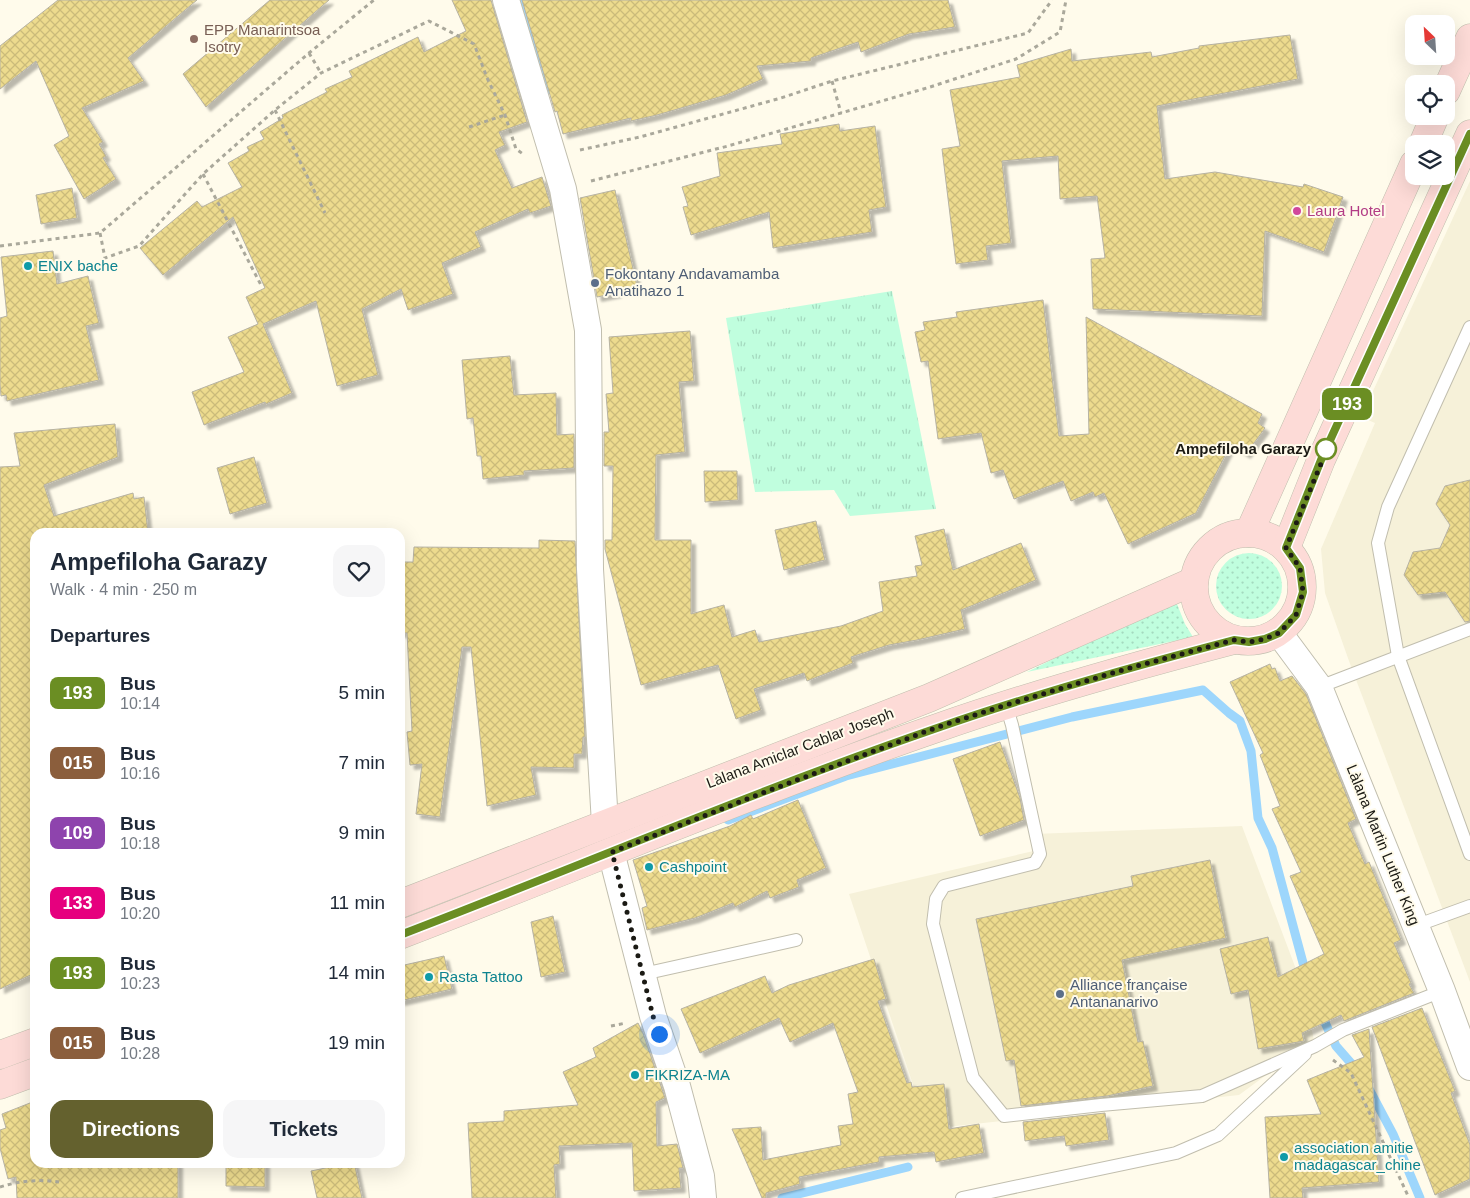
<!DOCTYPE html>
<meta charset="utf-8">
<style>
:root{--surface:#fff;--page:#f6f6f7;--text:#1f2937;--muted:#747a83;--accent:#64612e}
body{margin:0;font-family:Arial,sans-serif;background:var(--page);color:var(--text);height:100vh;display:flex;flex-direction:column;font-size:19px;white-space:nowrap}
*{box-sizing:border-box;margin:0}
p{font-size:16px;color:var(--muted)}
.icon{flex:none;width:28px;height:28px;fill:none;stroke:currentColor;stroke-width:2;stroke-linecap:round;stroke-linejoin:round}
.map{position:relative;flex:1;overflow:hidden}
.drawer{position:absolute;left:30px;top:528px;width:375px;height:640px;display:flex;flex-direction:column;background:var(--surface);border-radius:15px;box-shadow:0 5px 20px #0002}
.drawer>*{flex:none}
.badge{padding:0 10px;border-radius:8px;font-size:18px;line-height:32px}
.needle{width:32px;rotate:335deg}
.fabs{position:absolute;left:1405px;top:15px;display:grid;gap:10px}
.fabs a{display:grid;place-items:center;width:50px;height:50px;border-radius:10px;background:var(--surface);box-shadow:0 5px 20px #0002;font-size:25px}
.you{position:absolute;width:25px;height:25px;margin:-12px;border:4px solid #fff;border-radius:50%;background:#1a73e8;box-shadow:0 0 0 8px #1a73e833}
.map>.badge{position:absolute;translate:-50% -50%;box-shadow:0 0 0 2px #fff}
h2{padding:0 20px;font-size:19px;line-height:45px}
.round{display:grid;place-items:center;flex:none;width:52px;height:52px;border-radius:15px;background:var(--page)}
.overview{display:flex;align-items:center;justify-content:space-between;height:85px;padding:0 20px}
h1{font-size:24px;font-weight:800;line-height:38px}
.cta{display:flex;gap:10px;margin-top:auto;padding:10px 20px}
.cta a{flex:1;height:58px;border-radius:15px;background:var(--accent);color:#fff;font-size:20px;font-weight:800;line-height:58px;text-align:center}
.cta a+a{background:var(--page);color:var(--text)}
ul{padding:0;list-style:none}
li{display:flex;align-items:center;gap:15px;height:70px;padding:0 20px}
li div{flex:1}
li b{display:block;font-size:19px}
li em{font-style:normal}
li .badge{min-width:55px;font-weight:700;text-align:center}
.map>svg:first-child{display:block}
</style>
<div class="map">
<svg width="1470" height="1198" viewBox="0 0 1470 1198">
<defs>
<pattern id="grass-dots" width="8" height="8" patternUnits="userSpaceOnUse" patternTransform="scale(1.25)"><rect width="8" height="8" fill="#c0fede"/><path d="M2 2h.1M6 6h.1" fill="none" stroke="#a4d9be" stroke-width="1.8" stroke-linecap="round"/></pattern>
<pattern id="park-tufts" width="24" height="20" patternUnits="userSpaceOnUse" patternTransform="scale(1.25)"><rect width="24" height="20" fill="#c0fede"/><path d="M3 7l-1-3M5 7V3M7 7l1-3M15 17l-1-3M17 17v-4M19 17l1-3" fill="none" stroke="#a4d9be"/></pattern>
<pattern id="building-cross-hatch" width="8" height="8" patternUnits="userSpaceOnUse" patternTransform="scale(1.25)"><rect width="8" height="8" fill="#eddb8e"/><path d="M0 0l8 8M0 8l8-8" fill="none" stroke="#cbbb7a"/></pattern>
<filter id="shadow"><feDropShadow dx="4.5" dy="4.5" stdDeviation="1" flood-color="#0004"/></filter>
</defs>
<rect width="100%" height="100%" fill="#fffbeb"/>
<g fill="#f6f1d9">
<polygon points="1470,181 1470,982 1349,661 1325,593 1321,549 1375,423 1361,417"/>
<polygon points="1242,826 1302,985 1314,1040 1239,1095 928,1129 849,894 1038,850 1034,834"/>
</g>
<g fill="url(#grass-dots)">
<circle cx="1249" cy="586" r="33"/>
<polygon points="1175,599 1185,624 1193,637 1027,672"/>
</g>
<polygon fill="url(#park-tufts)" points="892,291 936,509 850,516 834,490 755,492 726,318"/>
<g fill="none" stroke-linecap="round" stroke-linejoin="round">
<g stroke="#9dd6fc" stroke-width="9">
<polyline points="520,0 541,67 546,91"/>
<polyline points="728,820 846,776 1072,717 1203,690 1229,713 1240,721 1251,751 1258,818 1272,848 1306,974"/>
<polyline points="1320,1012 1336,1046 1357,1070"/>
<polyline points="1368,1087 1393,1134 1420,1198"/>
<polyline points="782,1198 908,1167"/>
</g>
</g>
<g fill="url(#building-cross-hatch)" stroke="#b6b2a3" filter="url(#shadow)">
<polygon points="58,0 197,0 128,58 144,81 82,108 103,142 99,144 106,156 103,158 116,179 84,199 54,145 69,136 36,61 0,89 0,46"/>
<polygon points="270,0 329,0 206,107 183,74"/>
<polygon points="452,0 491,0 527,122 499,132 505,145 495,150 512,188 542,177 551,206 530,213 528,209 475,232 481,247 442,263 453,294 408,310 401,289 362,309 378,375 337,386 316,301 263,324 292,393 266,404 265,402 204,425 192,392 244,372 228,337 258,324 246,297 265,288 233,217 163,275 140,248 197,201 202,207 242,187 228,163 249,151 247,147 264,139 260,132 283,118 282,115 327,92 325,89 352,77 349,71 418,37 424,52 466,31"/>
<polygon points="522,0 948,0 955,27 909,34 861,52 858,42 811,58 811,61 757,66 763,79 726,95 657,115 631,121 631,118 563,134 557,111 555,112"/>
<polygon points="1290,35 1298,79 1157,106 1165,179 1215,172 1303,187 1304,184 1343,197 1324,252 1265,231 1262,316 1093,309 1091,259 1105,258 1097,196 1060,199 1058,156 1002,161 1011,243 986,246 988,260 956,264 942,149 960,146 950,90 1020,77 1017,65 1071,49 1072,61 1151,52 1152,57 1199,48 1199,46"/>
<polygon points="839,124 840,131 875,126 886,207 869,210 872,232 773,248 769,212 691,235 683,207 688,206 682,187 720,176 717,153 782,144 780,134"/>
<polygon points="72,188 77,218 41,224 36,195"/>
<polygon points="615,190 637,286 616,291 617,293 597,297 580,198"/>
<polygon points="53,251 57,284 88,276 99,323 86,326 99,380 7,401 6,395 1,396 0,384 0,318 7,316 1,257"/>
<polygon points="1043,300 1059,436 1089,434 1086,317 1262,414 1258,423 1265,428 1246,454 1231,444 1196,513 1128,544 1104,493 1095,497 1093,492 1071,501 1063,481 1014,499 1003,470 991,473 981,433 938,439 928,361 921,362 915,332 925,330 923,322 957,317 956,312"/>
<polygon points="690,331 694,381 679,382 685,452 656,455 655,540 691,540 691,614 724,605 732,637 755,630 759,642 841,626 883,611 879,582 917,576 915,566 922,565 915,536 944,529 953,570 1021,543 1036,580 961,610 965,629 917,640 889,645 851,657 853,663 807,681 804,673 754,689 761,710 736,719 718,665 641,685 605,549 605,540 612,540 613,466 604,466 604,432 609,432 606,394 613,393 609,337"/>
<polygon points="510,356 514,395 556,393 557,435 574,434 574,468 524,471 524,475 483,479 481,456 477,456 473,418 467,419 462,360"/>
<polygon points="115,424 118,457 44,485 54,516 133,493 134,499 144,497 148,532 35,532 35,973 0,989 0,467 20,466 14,433"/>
<polygon points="254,457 267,503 230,514 217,468"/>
<polygon points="704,471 737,471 738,500 705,502"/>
<polygon points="1470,480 1470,621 1465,622 1445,592 1418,595 1404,575 1413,552 1440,548 1450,525 1436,504 1445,486"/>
<polygon points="816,521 825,560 784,570 775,530"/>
<polygon points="539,540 575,541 585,737 583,737 582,754 574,754 574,768 531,767 536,795 487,806 471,647 462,647 440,817 416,814 422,764 410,765 407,732 412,731 407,633 400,633 401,562 413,562 414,547 539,548"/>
<polygon points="1270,664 1272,669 1275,668 1280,681 1292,676 1306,694 1356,819 1348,823 1365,864 1369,862 1401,940 1394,943 1411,983 1409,984 1414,993 1344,1021 1341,1015 1302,1033 1304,1041 1258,1049 1248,990 1231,994 1220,949 1268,937 1278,977 1324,954 1290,876 1301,872 1272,809 1280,806 1260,755 1263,753 1230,682"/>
<polygon points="1000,742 1020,798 1024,820 980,836 953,759"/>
<polygon points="798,800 826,868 797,880 799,887 770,898 767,891 735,907 733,903 695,918 647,930 642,908 647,906 633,860 730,826 751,815 753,819"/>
<polygon points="1210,860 1226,938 1122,960 1138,1042 1143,1041 1153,1086 1107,1096 1021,1106 1014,1060 1006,1061 976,919 1133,886 1131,876"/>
<polygon points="553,916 565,972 541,977 531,922"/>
<polygon points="444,956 452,989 400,1001 400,966"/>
<polygon points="874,959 886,999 878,1001 907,1083 911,1082 912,1087 944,1084 949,1129 979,1124 984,1153 936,1162 934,1152 879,1157 879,1162 799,1177 800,1184 766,1193 766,1198 762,1198 732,1129 761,1127 763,1160 841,1145 838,1126 853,1124 848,1094 858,1092 833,1023 790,1042 779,1018 700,1053 681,1009 765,976 772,993 789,985"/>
<polygon points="1422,1008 1455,1091 1451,1093 1470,1145 1470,1179 1435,1195 1372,1027"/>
<polygon points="638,1023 643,1033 665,1098 656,1102 657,1146 677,1144 683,1168 679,1168 681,1188 634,1191 632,1143 559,1146 560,1164 554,1165 556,1198 472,1198 468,1123 504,1121 504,1111 578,1105 563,1072 596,1057 593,1048"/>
<polygon points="1369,1029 1379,1182 1302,1188 1303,1198 1270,1198 1265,1117 1321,1114 1307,1080 1364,1057 1352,1035"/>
<polygon points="35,1101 35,1162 178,1162 178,1198 17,1198 16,1177 8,1179 0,1148 0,1130 6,1128 2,1114"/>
<polygon points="1105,1113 1109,1140 1066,1146 1064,1136 1025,1141 1023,1122"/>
<polygon points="226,1162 265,1162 265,1187 226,1186"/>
<polygon points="354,1162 362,1198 317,1198 311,1171"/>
</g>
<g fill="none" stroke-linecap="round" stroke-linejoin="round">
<defs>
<g id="lane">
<polyline points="1470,327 1388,507 1378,543 1398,656 1470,854"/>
<polyline points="1319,687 1470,629"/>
<polyline points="1006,705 1012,725 1040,854 1035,863 944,886 936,899 933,924 973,1078 1004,1116 1101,1105 1202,1096 1315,1046 1343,1030 1442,991"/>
<polyline points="1415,926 1470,906"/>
<polyline points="643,974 796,940"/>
<polyline points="962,1198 1176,1153 1218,1135 1305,1054"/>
</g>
<g id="street">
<polyline points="506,0 563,189 588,330 590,569 605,824"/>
<polyline points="1279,633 1319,687 1442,991 1470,1067"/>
<polyline points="611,852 653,1016 677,1086 701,1176 703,1198"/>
</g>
<g id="secondary">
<polyline points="1446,91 1470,38"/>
<polyline points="1423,144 1435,116"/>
<circle cx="1248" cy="587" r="54"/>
<polyline points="1249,533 1414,164"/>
<polyline points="1286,548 1321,460 1470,134"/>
<polyline points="400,904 929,698 1194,581"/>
<path d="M 400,935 C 580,866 757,790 940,727 C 1037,693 1135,666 1234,640"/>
<polyline points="0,1055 35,1042"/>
<polyline points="0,1085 35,1072"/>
</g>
</defs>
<use href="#lane" stroke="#c1beae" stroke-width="14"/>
<use href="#street" stroke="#c1beae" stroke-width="28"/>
<use href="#secondary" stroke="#c1beae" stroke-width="29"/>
<g stroke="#aaa89b" stroke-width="3" stroke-dasharray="4 4" stroke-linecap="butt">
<polyline points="309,53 321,73"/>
<polyline points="832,81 841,113"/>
<polyline points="275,110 325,213"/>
<polyline points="469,127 505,115"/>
<polyline points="580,150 640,137 781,98 832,81 1028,33 1052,0"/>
<polyline points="203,174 262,287"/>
<polyline points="591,181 728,146 930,87 1016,59 1060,32 1066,0"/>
<polyline points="100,233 105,258 139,246 203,174 275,110 321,73 429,21 474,44 488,80 505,115 516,149 523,154"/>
<polyline points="0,246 100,233 309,53 374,0"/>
<polyline points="611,1026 626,1023"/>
<polyline points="1333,1060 1351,1073 1409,1198"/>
<path d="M 0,1187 C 19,1181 39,1179 59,1182"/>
</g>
<use href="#lane" stroke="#fff" stroke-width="12"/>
<use href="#street" stroke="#fff" stroke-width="26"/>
<use href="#secondary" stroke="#fddbd7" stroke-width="28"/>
</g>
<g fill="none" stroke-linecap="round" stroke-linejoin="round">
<defs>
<path id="line" d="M 400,935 C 580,866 757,790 940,727 C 1037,693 1135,666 1234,640 L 1249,642 L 1265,639 L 1279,633 L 1296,615 L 1303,592 L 1300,568 L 1286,548 L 1321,460 L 1470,134"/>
</defs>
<use href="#line" stroke="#fff" stroke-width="11"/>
<use href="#line" stroke="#6b8e23" stroke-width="8"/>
<polyline stroke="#1b1a14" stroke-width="5" stroke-dasharray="0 9" points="659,1034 653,1016 612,852 765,792 938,727 1006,705 1126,669 1234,640 1249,642 1265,639 1279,633 1296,615 1303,592 1300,568 1286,548 1330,442 1326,449"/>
</g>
<circle fill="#8d6e63" stroke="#fffbeb" stroke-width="2" cx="194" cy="39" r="5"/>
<circle fill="#d1479c" stroke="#fffbeb" stroke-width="2" cx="1297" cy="211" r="5"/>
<g fill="#0f9aa8" stroke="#fffbeb" stroke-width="2">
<circle cx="28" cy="266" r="5"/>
<circle cx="649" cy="867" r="5"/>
<circle cx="429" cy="977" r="5"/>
<circle cx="635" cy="1075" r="5"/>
<circle cx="1284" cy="1157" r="5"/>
</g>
<g fill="#5c6f8a" stroke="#fffbeb" stroke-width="2">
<circle cx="595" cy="283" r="5"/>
<circle cx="1060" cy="994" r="5"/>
</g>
<circle fill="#fff" stroke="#6b8e23" stroke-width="2.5" cx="1326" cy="449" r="10"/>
<g text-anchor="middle" stroke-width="4" stroke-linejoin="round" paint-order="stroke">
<g font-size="15" fill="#785e54" stroke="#fffbeb" text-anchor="start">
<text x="204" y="35">EPP Manarintsoa<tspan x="204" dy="17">Isotry</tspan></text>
</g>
<g font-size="15" fill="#b23c85" stroke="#fffbeb" text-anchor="start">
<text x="1307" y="216">Laura Hotel</text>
</g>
<g font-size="15" fill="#0d838f" stroke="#fffbeb" text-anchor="start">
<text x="38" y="271">ENIX bache</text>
<text x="659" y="872">Cashpoint</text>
<text x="439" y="982">Rasta Tattoo</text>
<text x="645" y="1080">FIKRIZA-MA</text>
<text x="1294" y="1153">association amitie<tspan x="1294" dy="17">madagascar_chine</tspan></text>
</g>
<g font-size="15" fill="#4e5e75" stroke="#fffbeb" text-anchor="start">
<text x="605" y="279">Fokontany Andavamamba<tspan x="605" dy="17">Anatihazo 1</tspan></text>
<text x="1070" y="990">Alliance française<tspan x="1070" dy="17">Antananarivo</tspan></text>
</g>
<g font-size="15" font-weight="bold" fill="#1b1a14" stroke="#fffbeb" text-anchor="end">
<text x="1311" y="454">Ampefiloha Garazy</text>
</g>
<g font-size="15" fill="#1b1a14" stroke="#fffbeb">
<text transform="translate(800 748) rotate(-21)" y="5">Làlana Amiclar Cablar Joseph</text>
<text transform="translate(1383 845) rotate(68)" y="5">Làlana Martin Luther King</text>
</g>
</g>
</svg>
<div class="fabs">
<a><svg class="needle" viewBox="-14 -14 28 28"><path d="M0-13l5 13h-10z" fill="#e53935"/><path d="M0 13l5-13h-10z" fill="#747a83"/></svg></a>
<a><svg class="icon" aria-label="locate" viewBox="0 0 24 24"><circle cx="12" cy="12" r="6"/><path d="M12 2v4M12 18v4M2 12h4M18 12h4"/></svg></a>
<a><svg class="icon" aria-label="layers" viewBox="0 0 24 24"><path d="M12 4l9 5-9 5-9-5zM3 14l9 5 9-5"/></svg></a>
</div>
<div class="you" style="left:659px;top:1034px"></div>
<b class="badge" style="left:1347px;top:404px;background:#6b8e23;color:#fff">193</b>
<section class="drawer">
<div class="overview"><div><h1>Ampefiloha Garazy</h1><p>Walk · 4 min · 250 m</p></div><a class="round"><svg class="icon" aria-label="heart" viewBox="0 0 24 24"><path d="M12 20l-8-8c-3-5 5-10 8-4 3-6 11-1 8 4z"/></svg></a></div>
<h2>Departures</h2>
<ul>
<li><span class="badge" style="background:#6b8e23;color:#fff">193</span><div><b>Bus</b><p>10:14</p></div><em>5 min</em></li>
<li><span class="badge" style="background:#8b5e3c;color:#fff">015</span><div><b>Bus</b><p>10:16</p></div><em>7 min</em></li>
<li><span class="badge" style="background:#8e44ad;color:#fff">109</span><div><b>Bus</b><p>10:18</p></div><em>9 min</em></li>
<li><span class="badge" style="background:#e6007e;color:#fff">133</span><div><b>Bus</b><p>10:20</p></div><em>11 min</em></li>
<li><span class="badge" style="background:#6b8e23;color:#fff">193</span><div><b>Bus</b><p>10:23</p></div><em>14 min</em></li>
<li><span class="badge" style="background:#8b5e3c;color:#fff">015</span><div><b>Bus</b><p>10:28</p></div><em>19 min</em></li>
</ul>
<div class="cta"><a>Directions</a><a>Tickets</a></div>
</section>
</div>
